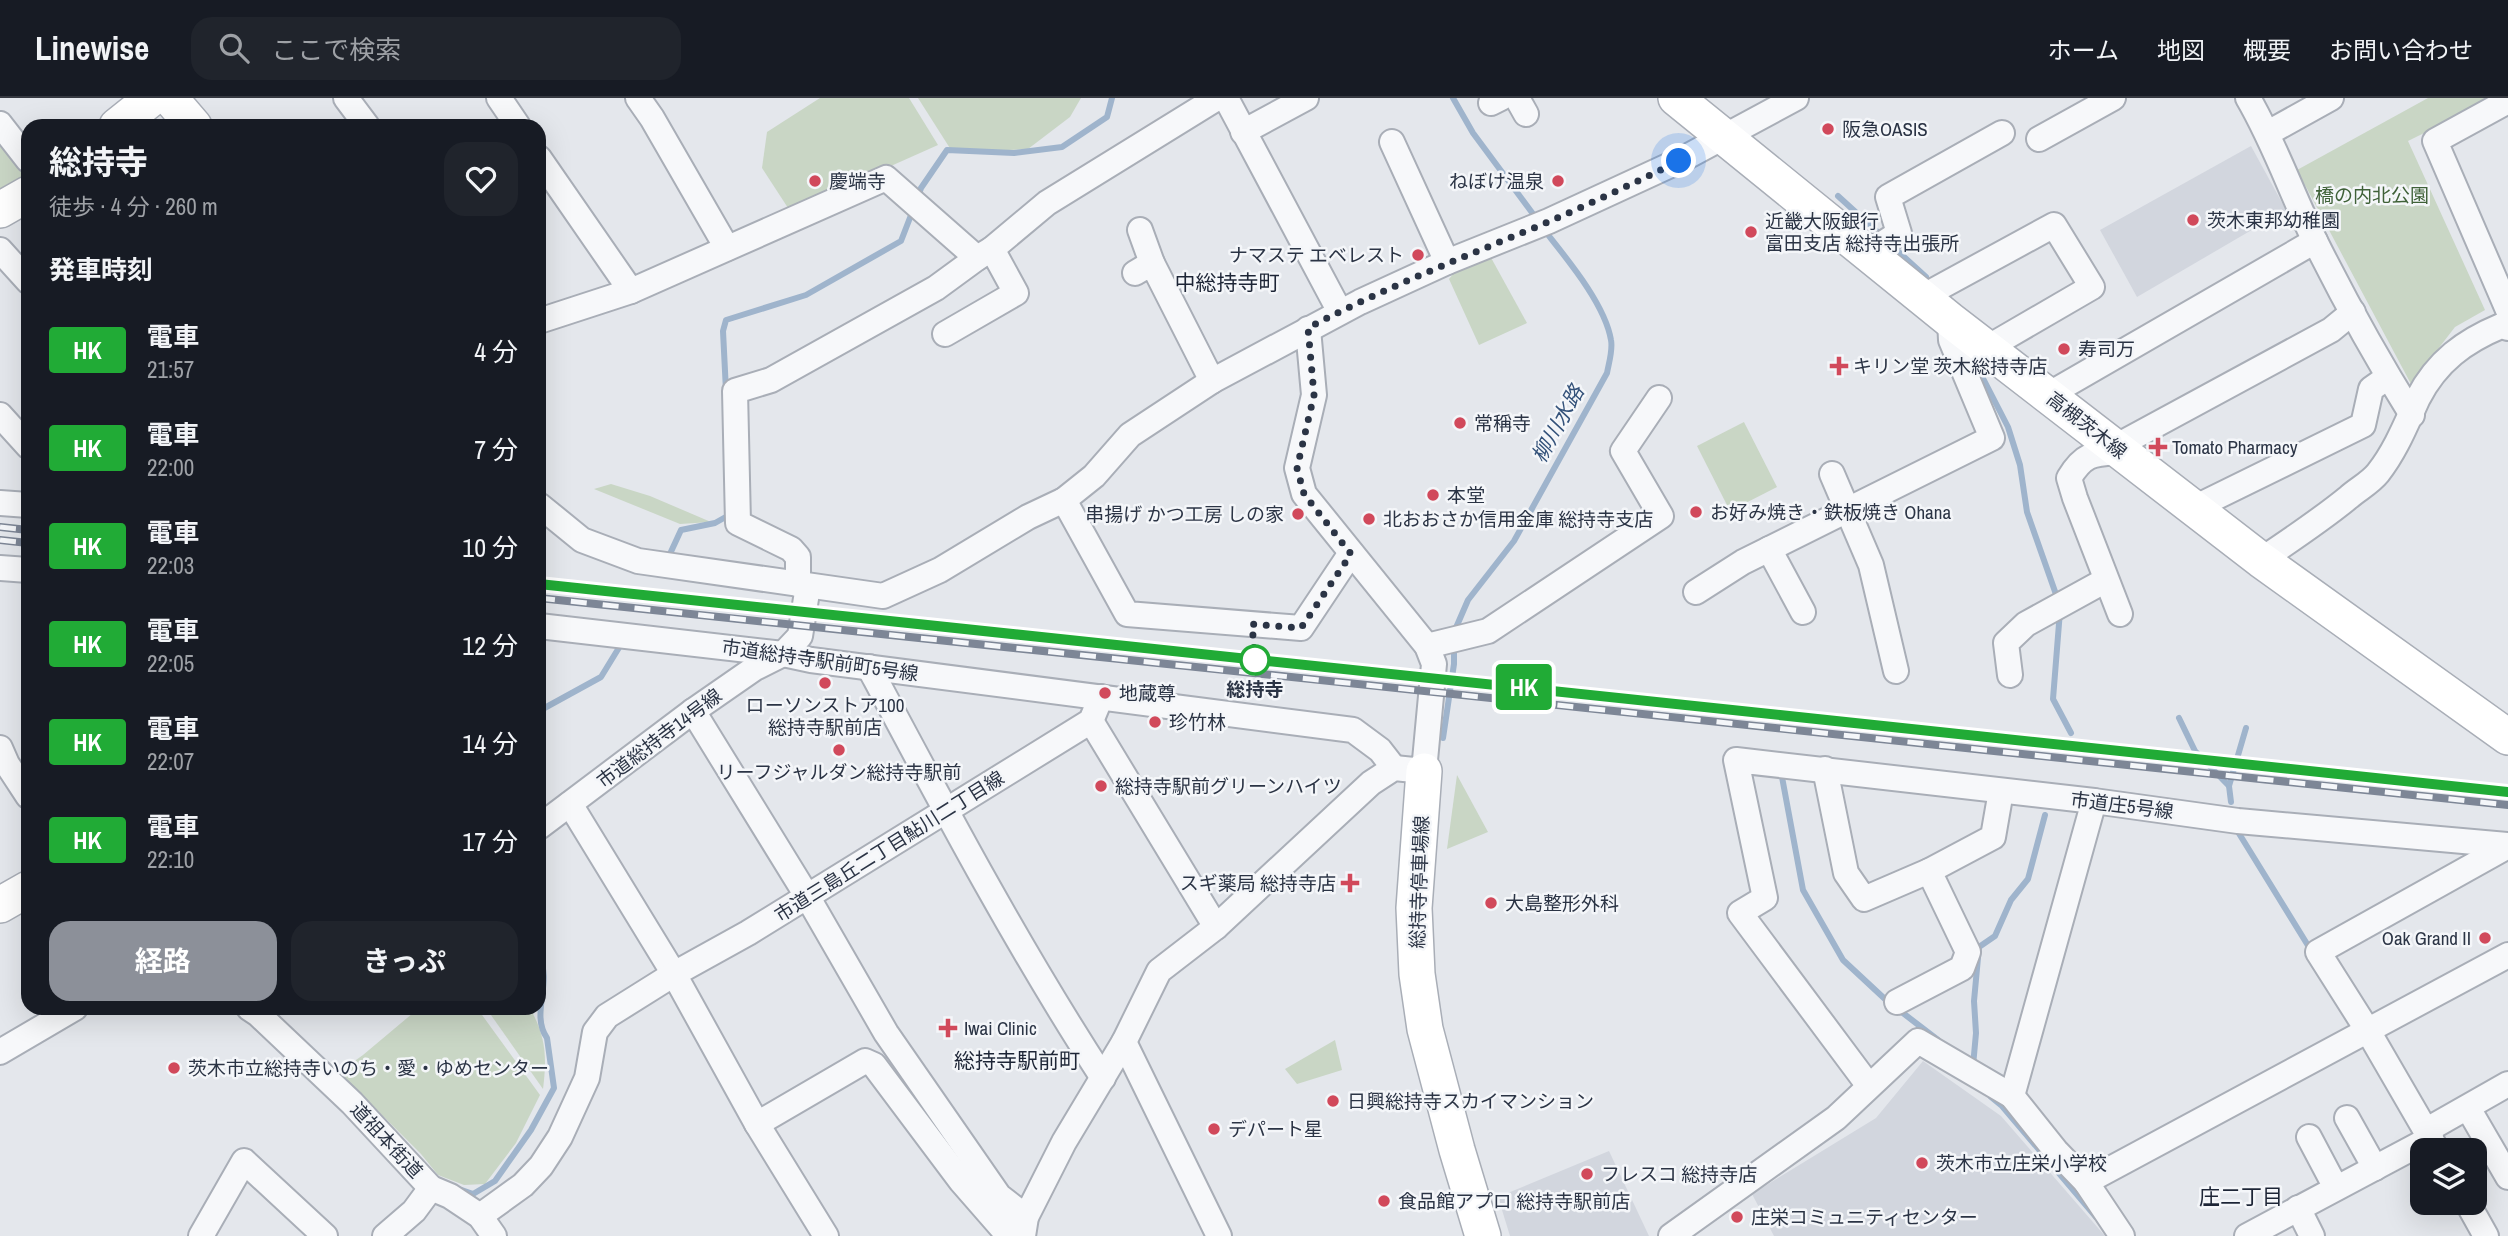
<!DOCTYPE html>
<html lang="ja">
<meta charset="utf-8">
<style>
:root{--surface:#171b24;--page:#20242c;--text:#f1f3f6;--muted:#9ea1a6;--line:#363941;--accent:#8c9099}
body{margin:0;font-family:"Archivo Narrow","Noto Sans JP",sans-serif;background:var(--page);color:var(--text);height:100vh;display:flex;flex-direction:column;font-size:26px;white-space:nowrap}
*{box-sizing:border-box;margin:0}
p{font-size:23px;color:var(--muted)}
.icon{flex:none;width:38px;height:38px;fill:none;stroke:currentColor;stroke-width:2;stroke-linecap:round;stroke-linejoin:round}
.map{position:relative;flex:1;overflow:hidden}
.panel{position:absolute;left:21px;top:21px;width:525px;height:896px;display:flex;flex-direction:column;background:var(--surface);border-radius:21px;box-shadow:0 7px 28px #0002}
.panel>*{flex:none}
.badge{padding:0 14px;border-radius:5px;font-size:24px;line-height:46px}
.fabs{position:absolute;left:2410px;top:1040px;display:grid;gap:14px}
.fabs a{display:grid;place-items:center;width:77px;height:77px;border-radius:14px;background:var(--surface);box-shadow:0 7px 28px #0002;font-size:35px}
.you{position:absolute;width:35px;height:35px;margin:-18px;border:5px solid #fff;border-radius:50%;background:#1a73e8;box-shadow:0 0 0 10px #1a73e833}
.map>.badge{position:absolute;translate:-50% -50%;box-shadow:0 0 0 4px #fff}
h2{padding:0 28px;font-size:26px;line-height:63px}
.round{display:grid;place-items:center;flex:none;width:74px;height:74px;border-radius:21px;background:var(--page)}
.headline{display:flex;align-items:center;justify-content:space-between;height:119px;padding:0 28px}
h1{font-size:33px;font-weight:700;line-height:52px}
.button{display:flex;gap:14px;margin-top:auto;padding:14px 28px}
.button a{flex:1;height:80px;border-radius:21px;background:var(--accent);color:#fff;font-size:28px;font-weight:700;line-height:80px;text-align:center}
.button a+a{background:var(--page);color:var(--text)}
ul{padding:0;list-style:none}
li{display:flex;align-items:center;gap:21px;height:98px;padding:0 28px}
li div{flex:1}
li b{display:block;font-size:26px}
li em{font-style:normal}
li .badge{min-width:77px;font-weight:700;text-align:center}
header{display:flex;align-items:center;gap:42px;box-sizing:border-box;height:98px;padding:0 35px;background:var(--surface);border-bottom:2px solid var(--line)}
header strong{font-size:33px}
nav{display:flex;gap:38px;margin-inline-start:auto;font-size:24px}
.search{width:490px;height:63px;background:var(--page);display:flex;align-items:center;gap:18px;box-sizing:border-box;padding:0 24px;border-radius:21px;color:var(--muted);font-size:26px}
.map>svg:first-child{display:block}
</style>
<header>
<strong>Linewise</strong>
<div class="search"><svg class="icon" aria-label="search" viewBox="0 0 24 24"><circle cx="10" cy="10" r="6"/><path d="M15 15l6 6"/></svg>ここで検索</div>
<nav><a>ホーム</a><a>地図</a><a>概要</a><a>お問い合わせ</a></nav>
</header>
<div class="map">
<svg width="2508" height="1138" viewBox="0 0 2508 1138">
<rect width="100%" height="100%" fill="#e4e7ec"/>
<g fill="#d2d6de">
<polygon points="2251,48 2286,112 2137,199 2100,132"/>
<polygon points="1923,963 2001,1018 2105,1138 1774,1138 1752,1096 1876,1020"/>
<polygon points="1609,1053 1649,1138 1510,1138 1498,1099"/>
</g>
<g fill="#c9d6c5">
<polygon points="820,0 909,0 938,47 790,113 762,70 767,34"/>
<polygon points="918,0 1081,0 1070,19 1028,51 953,55"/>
<polygon points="2428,0 2495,0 2408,43 2485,212 2455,229 2411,286 2297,72"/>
<polygon points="0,32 28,70 27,76 0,95"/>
<polygon points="1489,156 1527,225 1479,247 1449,181 1459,169"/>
<polygon points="1744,324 1777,389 1730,413 1697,348"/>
<polygon points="611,386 650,398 711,424 680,426 594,391"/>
<polygon points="1457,677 1488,734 1447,751"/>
<polygon points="419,910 477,910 540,997 516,1045 485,1086 464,1087 438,1077 421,1056 339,974 363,957"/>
<path d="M 486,910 L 530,910 C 546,939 547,959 543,991 Z"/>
<polygon points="1335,942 1342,972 1297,986 1285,971"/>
</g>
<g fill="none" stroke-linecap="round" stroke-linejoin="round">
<g stroke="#9fb4cc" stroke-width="6">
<polyline points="1453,0 1473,35 1536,120"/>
<polyline points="1838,98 1883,139"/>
<polyline points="918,99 921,90 947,52 1014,55 1062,49 1107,19 1112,0"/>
<polyline points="1891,147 1926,179"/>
<polyline points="1971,257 2008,329 2020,367 2027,414 2058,502"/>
<polyline points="726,293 723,233 726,222 806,197 901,143 913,112"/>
<polyline points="669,458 681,432 715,425 731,416"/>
<polyline points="2060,513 2053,601 2071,635"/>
<path d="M 1455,532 L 1468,502 L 1514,443 L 1607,275 C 1609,264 1613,252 1611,242 C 1605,206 1567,161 1545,133"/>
<polyline points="539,613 601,579 620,548"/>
<polyline points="2179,620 2195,653 2229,688 2231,704"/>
<polyline points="1443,640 1454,566 1454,550"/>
<polyline points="1782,679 1803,792 1843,862 1886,902 1938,942"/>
<polyline points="2229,688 2246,630"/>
<polyline points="2235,729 2312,854"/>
<polyline points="1973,968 1976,935 1974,903 1979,849 1995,838 2011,802 2028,781 2045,717"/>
<polyline points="1991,999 2002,1008 2096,1119"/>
<path d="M 456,1090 L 473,1096 L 495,1083 L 531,1032 L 554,990 L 547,940 C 530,916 553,883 539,860"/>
</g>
<defs>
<g id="street">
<polyline points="346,0 367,28"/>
<polyline points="499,0 518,28"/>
<polyline points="638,0 652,20 727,150"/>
<polyline points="1226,0 1340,214"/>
<polyline points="1517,0 1526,16"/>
<path d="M 2248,0 C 2275,46 2292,97 2316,145 C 2345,203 2377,261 2412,317"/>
<polyline points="2508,3 2435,43 2508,212"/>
<polyline points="1491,5 1501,0"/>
<polyline points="0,26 28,62"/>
<polyline points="1243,34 1306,0"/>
<polyline points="2268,35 2331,0"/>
<polyline points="2039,41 2113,0"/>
<polyline points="1392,44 1447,164"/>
<polyline points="539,60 631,193 539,223"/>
<polyline points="1140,132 1152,165"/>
<polyline points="992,151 1047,105 1217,0"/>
<polyline points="0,152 28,183"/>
<polyline points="1868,155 1899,135 1888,99 2002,35"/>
<polyline points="1135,175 1152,165 1212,283"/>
<polyline points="631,193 886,80 977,160 992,151 1016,195 945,236"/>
<polyline points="1922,199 2054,127 2092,189 1987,250"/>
<polyline points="2048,297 2315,143"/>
<polyline points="0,317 28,348"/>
<polyline points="2115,349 2331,232 2353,214"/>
<polyline points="1832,376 1871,467 1896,573"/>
<polyline points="1064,402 1127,516 1301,530 1351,455"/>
<polyline points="0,405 28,407"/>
<polyline points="539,407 582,442 638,463 883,498 940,472 1028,419 1064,402 1094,378 1130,337 1212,283 1360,204 1447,164 1549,123 1679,63 1796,0"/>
<polyline points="2194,410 2363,327 2371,291 2388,279"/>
<polyline points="1769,451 1803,514"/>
<path d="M 2261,462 C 2291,442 2321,422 2349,399 C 2358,391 2370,385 2378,375 C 2396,352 2406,326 2418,300 C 2437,263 2465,243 2501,228 L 2508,230"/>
<polyline points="0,470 28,472"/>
<polyline points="798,486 798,459 791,451 738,425 735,293 771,282 936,190 977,160"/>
<polyline points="1696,494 1743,464 1992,340 1951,242 1950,222"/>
<path d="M 2120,516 L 2075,400 L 2069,380 C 2085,354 2094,356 2122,354"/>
<polyline points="539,528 783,556 811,562 1353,632 1380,652 1394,670"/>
<polyline points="1427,548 1488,533 1661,418 1623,353 1659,300"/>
<path d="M 869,569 C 943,708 1017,848 1103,980"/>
<polyline points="2010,577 2006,545 2026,526 2106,482"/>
<polyline points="693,613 807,798 886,935 999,1098 1026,1119"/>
<polyline points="1091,623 1216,829"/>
<polyline points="0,650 7,666 28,698"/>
<polyline points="1825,671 1846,775 1864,801 1929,773"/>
<polyline points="570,706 674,876 757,1026 826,1138"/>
<polyline points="539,729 693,613 755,570 783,556 800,538 808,488"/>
<polyline points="1897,904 1962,870 1968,854 1929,773 1993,739 2001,693"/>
<polyline points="249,910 258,916 352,1005 431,1090 450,1098 480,1118 494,1138"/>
<polyline points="1124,944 1219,1138"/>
<polyline points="0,954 75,910"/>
<polyline points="1869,988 1740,815 1765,800 1736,662 2094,703 2238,723 2508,747"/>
<polyline points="2012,998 2094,703"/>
<polyline points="2468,1010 2508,1079"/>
<polyline points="2347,1020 2375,1070"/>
<polyline points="757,1026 865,963 874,967 961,1083 1002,1130 1018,1138"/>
<polyline points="2427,1032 2508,986"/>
<polyline points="2309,1039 2336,1090"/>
<polyline points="2437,1052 2368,933 2318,854 2508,748"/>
<polyline points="2086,1084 2508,857"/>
<polyline points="2467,1104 2486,1138"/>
<polyline points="2298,1110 2312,1138"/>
<polyline points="480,1118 523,1087 541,1068 560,1039 587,980 595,934 607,918 674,876 748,835 1091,623 1101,599"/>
<polyline points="201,1138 244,1063 325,1138"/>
<polyline points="385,1138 414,1113 431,1090"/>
<polyline points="1023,1138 1026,1119 1064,1044 1124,944 1159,873 1216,829 1371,685 1394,670 1424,673 1434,566 1427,548 1304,396 1297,370 1314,297 1308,231"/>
<polyline points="1671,1138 1836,1020 1918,943 2012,998 2056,1053 2086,1084 2122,1138"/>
<polyline points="2247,1138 2431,1040"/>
</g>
<g id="secondary">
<polyline points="170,0 194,28"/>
<polyline points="1676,0 1950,222 2261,462 2508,639"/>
<polyline points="117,28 152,0"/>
<polyline points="0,112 28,96"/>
<polyline points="1424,673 1414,810 1417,876 1425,931 1457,1052 1483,1138"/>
<polyline points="0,807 28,791"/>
</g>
</defs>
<use href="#street" stroke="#a9aeb7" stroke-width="28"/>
<use href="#secondary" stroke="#a9aeb7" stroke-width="38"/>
<use href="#street" stroke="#f7f8fa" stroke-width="24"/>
<use href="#secondary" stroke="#fff" stroke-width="35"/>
<defs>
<g id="rail">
<polyline points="0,429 28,432"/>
<polyline points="0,442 28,445"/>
<polyline points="539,486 2508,694"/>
<polyline points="539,500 2508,707"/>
</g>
</defs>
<use href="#rail" stroke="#7d8696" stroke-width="8"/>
<use href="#rail" stroke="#f4f6f9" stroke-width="5" stroke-dasharray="16" stroke-linecap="butt"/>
</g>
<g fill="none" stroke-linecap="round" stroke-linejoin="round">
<defs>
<polyline id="line" points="539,486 2508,694"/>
</defs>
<use href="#line" stroke="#fff" stroke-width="16"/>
<use href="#line" stroke="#21ab36" stroke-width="10"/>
<path stroke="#2b3445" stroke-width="7" stroke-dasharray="0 12.6" d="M 1255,562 L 1252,526 L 1301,530 L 1351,456 L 1304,396 L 1297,370 L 1314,297 L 1308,230 C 1386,189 1467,158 1548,124 C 1592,105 1636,84 1679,63"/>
</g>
<g fill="#d1495b" stroke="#f4f6f9" stroke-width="2.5">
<circle cx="1828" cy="31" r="7"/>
<circle cx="815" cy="83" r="7"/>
<circle cx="1558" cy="83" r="7"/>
<circle cx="2193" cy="122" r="7"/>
<circle cx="1751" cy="134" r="7"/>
<circle cx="1418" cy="157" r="7"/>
<circle cx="2064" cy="251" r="7"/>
<path d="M1835.5 257.5h7v7h7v7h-7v7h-7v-7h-7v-7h7z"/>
<circle cx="1460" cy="325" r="7"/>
<path d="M2154.5 338.5h7v7h7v7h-7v7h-7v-7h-7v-7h7z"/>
<circle cx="1433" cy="397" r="7"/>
<circle cx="1696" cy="414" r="7"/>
<circle cx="1298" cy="416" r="7"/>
<circle cx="1369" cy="421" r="7"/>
<circle cx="825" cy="585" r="7"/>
<circle cx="1105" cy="595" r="7"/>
<circle cx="1155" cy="624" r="7"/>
<circle cx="839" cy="652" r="7"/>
<circle cx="1101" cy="688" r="7"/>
<path d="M1346.5 774.5h7v7h7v7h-7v7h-7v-7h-7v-7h7z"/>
<circle cx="1491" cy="805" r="7"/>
<circle cx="2485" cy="840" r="7"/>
<path d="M944.5 919.5h7v7h7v7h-7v7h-7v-7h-7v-7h7z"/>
<circle cx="174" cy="970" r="7"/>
<circle cx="1333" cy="1003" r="7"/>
<circle cx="1214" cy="1031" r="7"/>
<circle cx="1922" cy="1065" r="7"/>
<circle cx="1587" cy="1076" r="7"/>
<circle cx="1384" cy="1103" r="7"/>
<circle cx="1737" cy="1119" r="7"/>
</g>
<circle fill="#fff" stroke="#21ab36" stroke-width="3.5" cx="1255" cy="562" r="14"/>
<g text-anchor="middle" stroke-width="5" stroke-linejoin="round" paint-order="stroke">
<g font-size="19" fill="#2b3445" stroke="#f4f6f9" text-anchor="start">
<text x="1842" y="38">阪急OASIS</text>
<text x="829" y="90">慶端寺</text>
<text x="1544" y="90" text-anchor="end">ねぼけ温泉</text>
<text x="2207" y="129">茨木東邦幼稚園</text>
<text x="1765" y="130">近畿大阪銀行<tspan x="1765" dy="22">富田支店 総持寺出張所</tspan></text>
<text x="1404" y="164" text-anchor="end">ナマステ エベレスト</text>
<text x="2078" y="258">寿司万</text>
<text x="1853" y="275">キリン堂 茨木総持寺店</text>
<text x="1474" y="332">常稱寺</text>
<text x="2172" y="356">Tomato Pharmacy</text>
<text x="1447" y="404">本堂</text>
<text x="1710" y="421">お好み焼き・鉄板焼き Ohana</text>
<text x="1284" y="423" text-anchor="end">串揚げ かつ工房 しの家</text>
<text x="1383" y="428">北おおさか信用金庫 総持寺支店</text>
<text x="1119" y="602">地蔵尊</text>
<text x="825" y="614" text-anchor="middle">ローソンストア100<tspan x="825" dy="22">総持寺駅前店</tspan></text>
<text x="1169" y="631">珍竹林</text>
<text x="839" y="681" text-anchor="middle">リーフジャルダン総持寺駅前</text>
<text x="1115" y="695">総持寺駅前グリーンハイツ</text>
<text x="1336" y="792" text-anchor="end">スギ薬局 総持寺店</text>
<text x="1505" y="812">大島整形外科</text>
<text x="2471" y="847" text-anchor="end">Oak Grand II</text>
<text x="964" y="937">Iwai Clinic</text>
<text x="188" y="977">茨木市立総持寺いのち・愛・ゆめセンター</text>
<text x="1347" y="1010">日興総持寺スカイマンション</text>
<text x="1228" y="1038">デパート星</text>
<text x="1936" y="1072">茨木市立庄栄小学校</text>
<text x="1601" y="1083">フレスコ 総持寺店</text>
<text x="1398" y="1110">食品館アプロ 総持寺駅前店</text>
<text x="1751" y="1126">庄栄コミュニティセンター</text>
</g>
<g font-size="19" fill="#3f6138" stroke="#f4f6f9">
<text x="2372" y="104">橋の内北公園</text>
</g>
<g font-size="19" fill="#2b3445" stroke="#f4f6f9">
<text transform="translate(2087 327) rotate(38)" y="7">高槻茨木線</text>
<text transform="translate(820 562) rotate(8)" y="7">市道総持寺駅前町5号線</text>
<text transform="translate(659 640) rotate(-37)" y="7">市道総持寺14号線</text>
<text transform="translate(2122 707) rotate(7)" y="7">市道庄5号線</text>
<text transform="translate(889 748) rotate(-32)" y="7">市道三島丘二丁目鮎川二丁目線</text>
<text transform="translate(1419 784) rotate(-88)" y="7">総持寺停車場線</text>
<text transform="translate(387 1042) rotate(47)" y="7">道祖本街道</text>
</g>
<g font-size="19" font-weight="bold" fill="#2b3445" stroke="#f4f6f9">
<text x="1255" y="598">総持寺</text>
</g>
<g font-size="21" fill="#1d2536" stroke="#f4f6f9">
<text x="1227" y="192">中総持寺町</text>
<text x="1017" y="970">総持寺駅前町</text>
<text x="2241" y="1106">庄二丁目</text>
</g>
<g font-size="21" font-style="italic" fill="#34527a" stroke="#f4f6f9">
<text transform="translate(1558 326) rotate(-61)" y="7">柳川水路</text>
</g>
</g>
</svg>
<div class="fabs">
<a><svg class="icon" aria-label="layers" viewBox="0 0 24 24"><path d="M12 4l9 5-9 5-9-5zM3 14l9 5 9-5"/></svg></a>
</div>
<div class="you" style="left:1679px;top:63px"></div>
<b class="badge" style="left:1524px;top:589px;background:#21ab36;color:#fff">HK</b>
<section class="panel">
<div class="headline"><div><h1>総持寺</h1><p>徒歩 · 4 分 · 260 m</p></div><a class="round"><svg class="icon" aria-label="heart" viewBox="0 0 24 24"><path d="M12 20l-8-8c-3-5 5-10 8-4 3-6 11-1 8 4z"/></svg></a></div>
<h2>発車時刻</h2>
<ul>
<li><span class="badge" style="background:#21ab36;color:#fff">HK</span><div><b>電車</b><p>21:57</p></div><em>4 分</em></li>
<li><span class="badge" style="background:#21ab36;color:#fff">HK</span><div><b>電車</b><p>22:00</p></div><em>7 分</em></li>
<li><span class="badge" style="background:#21ab36;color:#fff">HK</span><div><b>電車</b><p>22:03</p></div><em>10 分</em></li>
<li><span class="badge" style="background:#21ab36;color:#fff">HK</span><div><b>電車</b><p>22:05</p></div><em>12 分</em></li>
<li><span class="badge" style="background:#21ab36;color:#fff">HK</span><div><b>電車</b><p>22:07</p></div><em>14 分</em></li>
<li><span class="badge" style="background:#21ab36;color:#fff">HK</span><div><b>電車</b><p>22:10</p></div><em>17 分</em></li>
</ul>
<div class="button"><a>経路</a><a>きっぷ</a></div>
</section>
</div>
